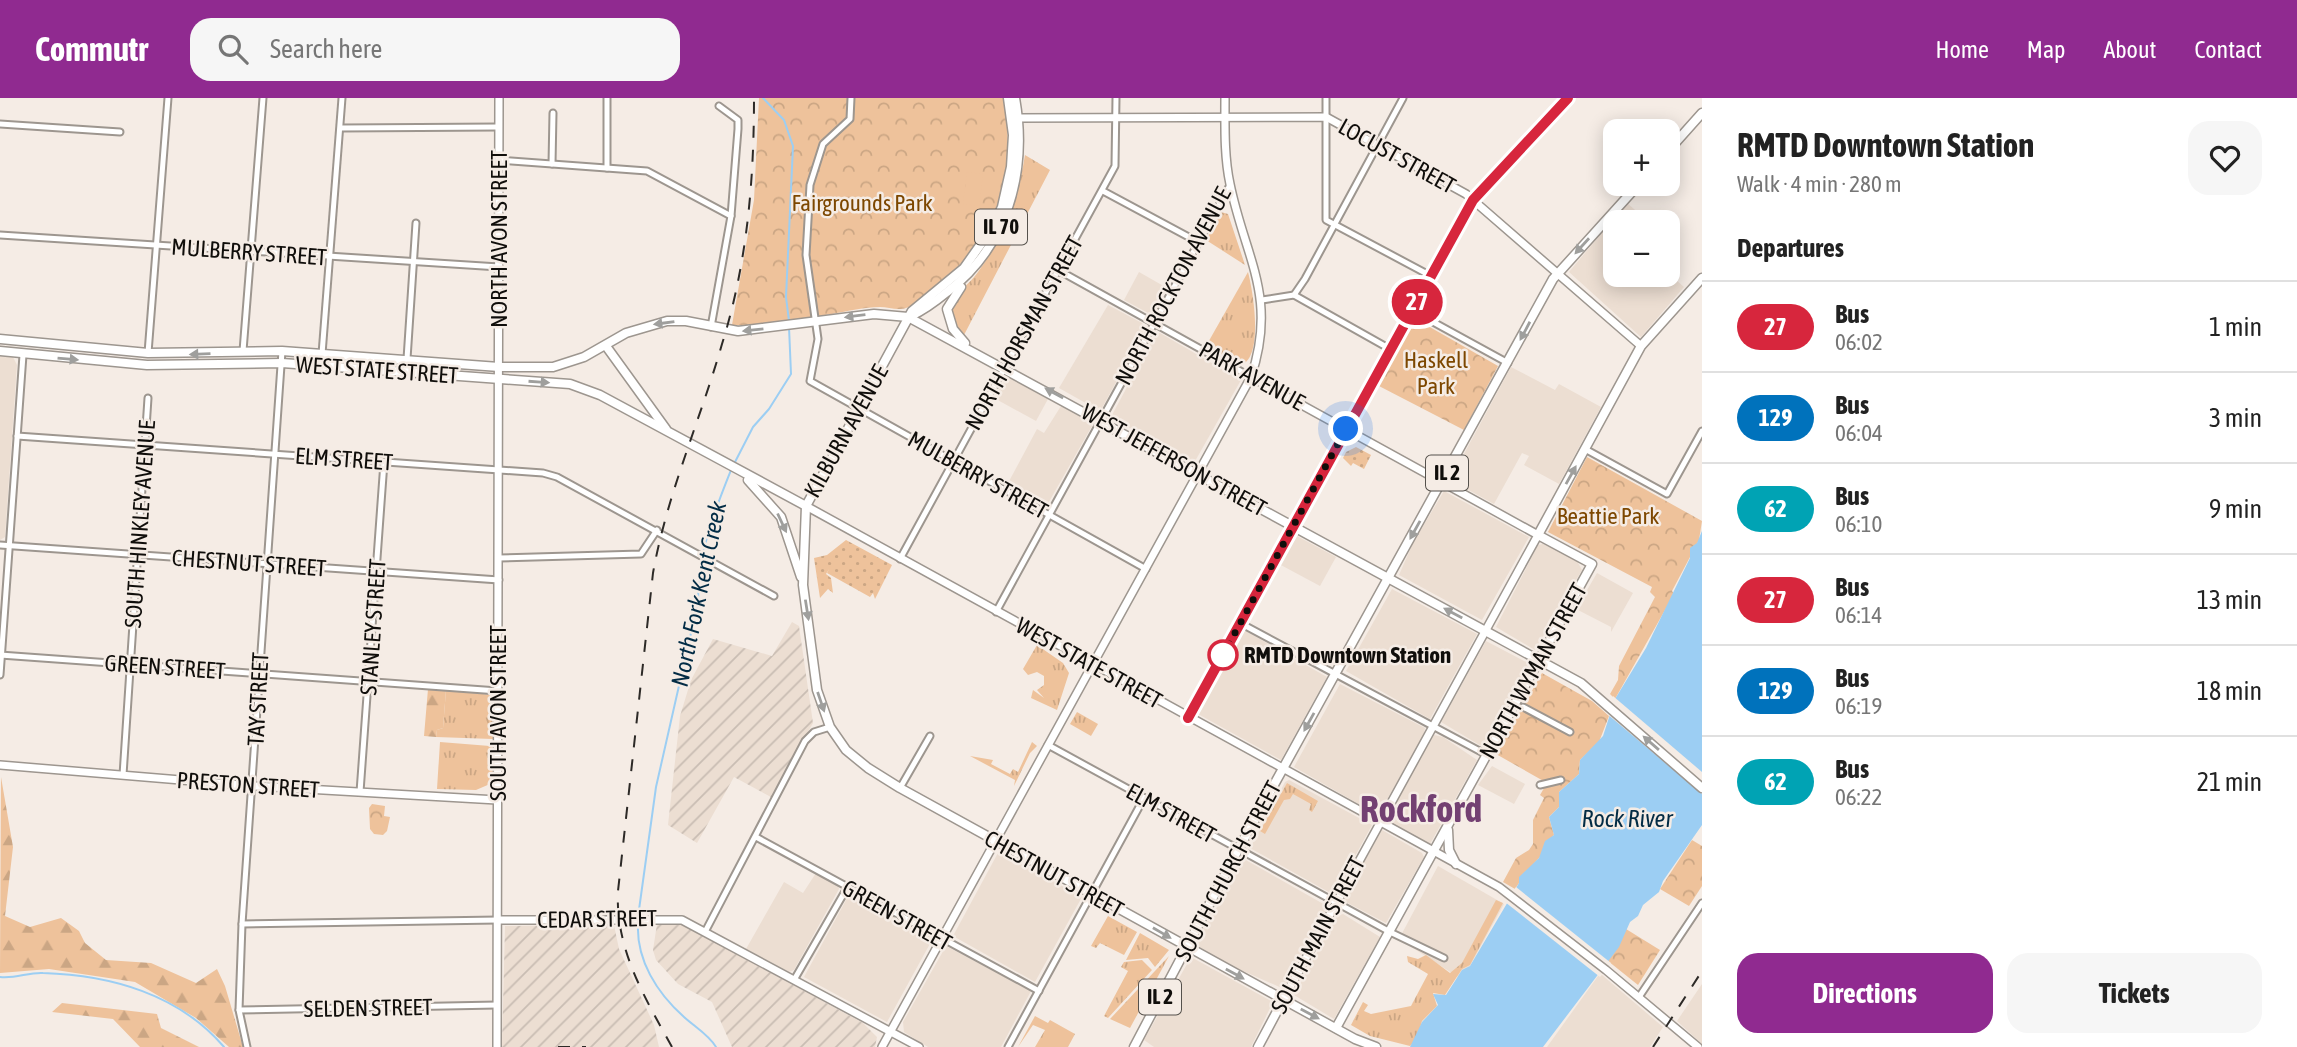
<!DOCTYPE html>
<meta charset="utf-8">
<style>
:root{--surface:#fff;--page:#f6f6f6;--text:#222;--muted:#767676;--line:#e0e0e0;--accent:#902a90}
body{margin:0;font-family:"Asap Condensed",sans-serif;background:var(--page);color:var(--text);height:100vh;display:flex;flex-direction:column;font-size:26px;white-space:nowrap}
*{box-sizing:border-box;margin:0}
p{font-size:23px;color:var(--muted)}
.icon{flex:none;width:38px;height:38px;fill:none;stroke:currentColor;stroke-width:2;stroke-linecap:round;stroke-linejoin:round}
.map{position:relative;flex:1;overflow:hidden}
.panel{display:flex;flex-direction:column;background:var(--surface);width:595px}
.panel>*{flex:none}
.badge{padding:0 14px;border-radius:23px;font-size:24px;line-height:46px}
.controls{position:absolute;left:1603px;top:21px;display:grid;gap:14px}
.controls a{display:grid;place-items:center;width:77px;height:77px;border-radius:14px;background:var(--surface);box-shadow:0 4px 18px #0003;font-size:35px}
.you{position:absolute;width:35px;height:35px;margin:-18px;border:5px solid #fff;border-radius:50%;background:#1a73e8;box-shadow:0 0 0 10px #1a73e833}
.map>.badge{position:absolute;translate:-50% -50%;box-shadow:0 0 0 4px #fff}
h2{padding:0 35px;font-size:26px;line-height:63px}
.round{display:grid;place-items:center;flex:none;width:74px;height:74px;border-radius:21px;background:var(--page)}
.headline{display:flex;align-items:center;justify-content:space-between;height:119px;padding:0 35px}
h1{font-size:33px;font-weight:700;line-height:52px}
.cta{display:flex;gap:14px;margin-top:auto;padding:14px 35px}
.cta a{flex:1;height:80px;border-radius:21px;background:var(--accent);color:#fff;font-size:28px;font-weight:700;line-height:80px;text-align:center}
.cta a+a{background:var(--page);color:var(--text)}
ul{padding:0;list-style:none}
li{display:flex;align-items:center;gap:21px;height:91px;padding:0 35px;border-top:2px solid var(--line)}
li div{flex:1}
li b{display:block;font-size:26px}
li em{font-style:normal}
li .badge{min-width:77px;font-weight:700;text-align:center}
header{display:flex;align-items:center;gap:42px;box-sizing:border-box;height:98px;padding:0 35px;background:var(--accent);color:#fff}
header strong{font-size:33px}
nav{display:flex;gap:38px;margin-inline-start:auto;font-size:24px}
.search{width:490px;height:63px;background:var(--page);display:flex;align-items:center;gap:18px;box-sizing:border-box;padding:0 24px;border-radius:21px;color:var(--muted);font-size:26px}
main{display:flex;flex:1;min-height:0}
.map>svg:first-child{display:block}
</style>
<header>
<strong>Commutr</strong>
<div class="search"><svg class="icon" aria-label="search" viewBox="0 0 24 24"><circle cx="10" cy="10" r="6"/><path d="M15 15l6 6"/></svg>Search here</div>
<nav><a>Home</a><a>Map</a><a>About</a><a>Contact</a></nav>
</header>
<main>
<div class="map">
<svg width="1702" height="949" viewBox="0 0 1702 949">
<defs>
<pattern id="industrial-furrows" width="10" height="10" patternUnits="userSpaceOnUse" patternTransform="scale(1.75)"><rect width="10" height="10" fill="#ecded2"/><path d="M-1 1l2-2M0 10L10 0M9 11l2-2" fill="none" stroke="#c9bdb3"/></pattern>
<pattern id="grass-tufts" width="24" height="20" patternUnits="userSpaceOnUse" patternTransform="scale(1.75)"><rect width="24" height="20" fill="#eec29b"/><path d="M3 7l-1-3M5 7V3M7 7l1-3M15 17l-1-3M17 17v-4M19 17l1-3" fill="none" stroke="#cba684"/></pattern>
<pattern id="forest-firs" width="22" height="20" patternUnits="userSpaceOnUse" patternTransform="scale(1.75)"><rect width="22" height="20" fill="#eec29b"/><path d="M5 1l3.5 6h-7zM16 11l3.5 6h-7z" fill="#cba684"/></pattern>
<pattern id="park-crowns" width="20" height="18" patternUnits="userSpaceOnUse" patternTransform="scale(1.75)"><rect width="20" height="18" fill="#eec29b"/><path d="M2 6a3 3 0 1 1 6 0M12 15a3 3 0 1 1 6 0" fill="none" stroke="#cba684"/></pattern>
<pattern id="garden-dots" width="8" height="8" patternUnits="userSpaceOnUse" patternTransform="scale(1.75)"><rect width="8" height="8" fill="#eec29b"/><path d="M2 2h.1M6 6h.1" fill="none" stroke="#cba684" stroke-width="1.8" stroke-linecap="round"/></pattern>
</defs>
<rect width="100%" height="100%" fill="#f5ece5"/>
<g fill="#ecded2">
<polygon points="1627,105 1649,124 1615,124 1615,177 1668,175 1684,189 1641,239 1569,174"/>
<polygon points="1139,174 1167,190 1154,214 1150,216 1124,202"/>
<polygon points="1108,207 1142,225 1145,231 1102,310 1098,312 1059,290"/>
<polygon points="1160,235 1241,282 1194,365 1115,322 1112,317 1155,237"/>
<polygon points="0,257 13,259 17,267 5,439 0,442"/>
<polygon points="1511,269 1555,292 1559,286 1601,309 1559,386 1524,367 1529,358 1522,355 1494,406 1454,384 1452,378"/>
<polygon points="1009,280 1048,301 1036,323 994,300 1005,281"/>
<polygon points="1061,308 1091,324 1092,328 1046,409 1007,387 1037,331 1044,335"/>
<polygon points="1444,393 1529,439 1482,522 1399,477 1413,445"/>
<polygon points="1295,437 1336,459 1320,488 1279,466"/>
<polygon points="1543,446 1576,461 1582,472 1535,552 1496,529 1538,447"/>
<polygon points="1597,475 1633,495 1611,534 1611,529 1576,511"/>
<polygon points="1392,491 1477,536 1430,621 1346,573"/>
<polygon points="1244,532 1327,579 1281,662 1198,616"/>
<polygon points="1486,543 1530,566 1483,649 1441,624"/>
<polygon points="1340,586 1425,630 1423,639 1378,717 1294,669"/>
<polygon points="1434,637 1443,639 1477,662 1430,746 1395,729 1387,720"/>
<polygon points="1492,668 1525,686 1514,706 1478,687"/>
<polygon points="1289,682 1372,727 1334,797 1250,750 1285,684"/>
<polygon points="1382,732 1422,755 1424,759 1386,825 1342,802"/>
<polygon points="999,753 1082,799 1035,884 953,838"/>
<polygon points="1244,761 1327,808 1327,814 1311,838 1284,891 1223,864 1198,848 1197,842 1211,813 1216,811"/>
<polygon points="1438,768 1504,806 1470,868 1458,879 1399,841"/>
<polygon points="816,775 838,787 839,791 794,872 789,874 746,851 784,784 803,795"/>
<polygon points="851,793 929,836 932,842 887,924 804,879"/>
<polygon points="1343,816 1380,839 1334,921 1294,897 1337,818"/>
<polygon points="946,848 1031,893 1001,949 928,949 904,934 903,924"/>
<polygon points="1191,859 1273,904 1251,949 1154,949 1144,942"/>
<polygon points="1602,877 1663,929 1650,949 1547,949 1598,878"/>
<polygon points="1702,886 1702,946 1677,923"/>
</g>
<g fill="url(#industrial-furrows)">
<polygon points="792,524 799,528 813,625 771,699 734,679 697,745 668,727 680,618 691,582 713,541 772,558"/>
<polygon points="657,826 678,826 688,830 863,925 877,939 875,949 732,949 712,904 678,886 656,862 653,852"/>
<polygon points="614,827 619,851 654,927 659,949 502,949 505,828"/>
</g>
<g fill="url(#grass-tufts)">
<path d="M 1025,57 L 1050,72 L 964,237 L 957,231 L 950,208 C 956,194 970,186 978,174 C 1004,138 1018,100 1025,57 Z"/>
<polygon points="1221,114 1228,116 1245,167 1206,142"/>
<path d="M 1248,174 C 1253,193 1264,259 1241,267 L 1206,248 Z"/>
<polygon points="1037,547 1063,565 1069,575 1057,612 1031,600 1033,592 1044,600 1037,592 1044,587 1044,578 1037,574 1028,577 1023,571"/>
<polygon points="446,592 492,597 493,641 436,639 437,632 443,630"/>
<polygon points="1077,614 1098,626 1091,638 1070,626"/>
<polygon points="440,644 490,648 494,651 493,677 490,686 476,692 437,691"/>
<polygon points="1032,644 1037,648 1030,655 1014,688 1015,682 970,658 993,662 991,666 1010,676 1013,671 1018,674"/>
<polygon points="1287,685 1318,703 1312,714 1309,712 1311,706 1293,696 1290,701 1284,702 1265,736 1260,733"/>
<polygon points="1496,802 1503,805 1470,867 1462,871 1445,897 1433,895 1437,908 1422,923 1417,941 1410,948 1370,938 1351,927 1363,904 1368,907 1364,913 1371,916 1411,908 1428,876 1408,864 1407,858 1418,861 1426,857 1450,875 1462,865"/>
<polygon points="1108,818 1137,834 1124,857 1100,845 1096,850 1091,848"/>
<polygon points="1140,835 1169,852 1155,869 1148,860 1126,862"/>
<polygon points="1169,858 1130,930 1110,921"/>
<polygon points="1142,862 1152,872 1108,920 1104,918 1128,873 1121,869 1124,864"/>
<polygon points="1035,918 1048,925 1050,922 1075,936 1068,949 1035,949 1045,932 1033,927 1018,949"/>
</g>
<g fill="url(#forest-firs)">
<polygon points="428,591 446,592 443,630 437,632 436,639 424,638"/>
<polygon points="1,679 13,749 5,818 30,829 61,820 79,833 85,845 106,862 151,865 196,885 217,871 225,888 243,949 229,949 196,920 135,884 49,871 0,875"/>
<polygon points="62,905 157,916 161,930 199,949 140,949 113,921 52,914"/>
</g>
<g fill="url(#park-crowns)">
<path d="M 759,0 L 1004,0 C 1016,74 1000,136 940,185 C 930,194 919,206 906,210 C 898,213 888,209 880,209 C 864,209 848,213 832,216 C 800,221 765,229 732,227 L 754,102 Z"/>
<polygon points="1414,220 1498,268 1464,332 1377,287"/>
<polygon points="1587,359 1702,423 1699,442 1672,493 1674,496 1615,601 1610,596 1618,582 1619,568 1655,499 1650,494 1652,489 1548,434"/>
<path d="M 1542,575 L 1592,603 L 1609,618 L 1599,644 L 1580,662 L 1579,676 L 1559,694 L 1559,709 L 1549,719 L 1554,737 C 1544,746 1545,754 1539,760 C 1529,771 1523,779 1515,791 L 1503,784 L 1516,760 L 1529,752 L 1533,746 L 1533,722 L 1544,700 L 1540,697 L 1547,685 L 1496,656 Z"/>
<polygon points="372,706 385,708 384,718 390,719 387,733 383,737 374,736 370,731 369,710"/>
<polygon points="1692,742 1702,748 1702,788 1689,808 1660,791"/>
<polygon points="1626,831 1660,852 1638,887 1608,863"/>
</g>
<g fill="url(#garden-dots)">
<polygon points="1356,349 1371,357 1364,371 1353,365 1351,368 1343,360 1346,354"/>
<polygon points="846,442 892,467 875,501 873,495 870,499 827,475 829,471 826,476 831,480 833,495 828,491 820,500 814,460 827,457"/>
</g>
<polygon fill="#eec29b" points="967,74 983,76 979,108 963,106"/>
<polygon fill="#9ccef3" points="1702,433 1702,727 1663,783 1659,794 1643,807 1638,818 1630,824 1619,849 1543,949 1410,949 1422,924 1438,907 1433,896 1446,897 1462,872 1470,868 1519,785 1519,779 1539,760 1545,743 1554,737 1549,719 1559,709 1559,694 1579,676 1580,662 1603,638 1615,601 1646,550 1690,460 1690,450 1697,445"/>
<g fill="#f5ece5">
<polygon points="1613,598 1702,674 1702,696 1606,615"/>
<polygon points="1516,789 1611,865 1600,879 1505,804"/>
</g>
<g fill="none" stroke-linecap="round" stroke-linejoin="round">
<g stroke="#9ccef3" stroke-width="2">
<polyline points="763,0 784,22 793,48 786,199 789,223"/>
<polyline points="734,366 753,329 769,311 791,276 789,229"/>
<path d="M 638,819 L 656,689 L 698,504 C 698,454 713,417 731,372"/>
<path d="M 638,825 C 636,862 657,895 684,919 C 695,929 709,937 716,949"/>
<path d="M 0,879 C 15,881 29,874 43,875 C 110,877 179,896 224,949"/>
</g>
<defs>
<g id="street">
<polyline points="607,0 607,70"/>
<polyline points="851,0 850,21 823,46 810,87 806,157 818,241 810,283 1146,471"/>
<polyline points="1326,0 1326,122 1431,178"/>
<polyline points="0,26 120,34"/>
<polyline points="341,30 498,29"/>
<polyline points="498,62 647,73 731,118"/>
<polyline points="552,66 553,15"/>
<polyline points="1103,93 1198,144"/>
<polyline points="0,137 499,169"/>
<polyline points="1058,172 1251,279"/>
<polyline points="1294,197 1305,181 1403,0"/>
<polyline points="1262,202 1294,197 1390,251"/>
<polyline points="1413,213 1508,265"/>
<polyline points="711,229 731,118 738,31 738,22 719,8"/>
<polyline points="243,253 263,0"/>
<polyline points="148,255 168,0"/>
<polyline points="322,256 342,0"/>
<polyline points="407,261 416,125"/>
<polyline points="17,338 543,375 557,379 774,498"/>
<polyline points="1585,351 1667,396 1702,333"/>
<polyline points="0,447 499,482"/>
<polyline points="499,460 641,456 657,432"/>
<polyline points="900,461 1115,68 1116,0"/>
<polyline points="996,514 1230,87"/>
<polyline points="1240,525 1487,657"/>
<polyline points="0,557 498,593"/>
<polyline points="0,577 23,257"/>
<polyline points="1523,609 1570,634"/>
<polyline points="1188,620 1473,102 1568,0"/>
<polyline points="1048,647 1390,834 1444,860"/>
<polyline points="123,677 148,300"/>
<polyline points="1540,687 1561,682"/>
<polyline points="900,690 930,638"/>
<polyline points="360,694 384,364"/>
<polyline points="756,739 1039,893"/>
<polyline points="242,826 498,822"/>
<polyline points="706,832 805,643 814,634 830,629"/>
<polyline points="794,882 847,790"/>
<polyline points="1639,899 1702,805"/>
<polyline points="239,912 497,907"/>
<polyline points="247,949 239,912 242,826 282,253"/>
<polyline points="1008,949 1144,700"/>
</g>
<g id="secondary">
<polyline points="1012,20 1326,19 1466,96 1641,248"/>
<polyline points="1251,279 1538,437 1283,902"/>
<polyline points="806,408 1499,789 1606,872 1698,949"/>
<polyline points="0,667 253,688 497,702"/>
<polyline points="498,822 682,822 919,949"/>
<polyline points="497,949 499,0"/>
<path d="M 882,949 L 1251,279 C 1278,198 1245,160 1230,86 C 1224,58 1225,28 1225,0"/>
</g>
<g id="primary">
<polyline points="1008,0 1013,37 1011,69 1002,109 993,129 964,170 912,213 806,408 803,487 817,592 830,629 846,652 868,670 900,690 1355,941 1376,949"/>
<polyline points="1668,53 1702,15"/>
<polyline points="961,189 947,211 953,231 965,245"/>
<path d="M 911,218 C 924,212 936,203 947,194 C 1008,148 1028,73 1015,0"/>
<polyline points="0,241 148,255 282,253 499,269 553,269 584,259 626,235 667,223 686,223 738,233 874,216 908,219 1581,585 1702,690"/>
<polyline points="606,248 666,331"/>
<polyline points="0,253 147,267 282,265 570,286 600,297 806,408"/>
<polyline points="748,382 781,419 801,479"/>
<polyline points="1448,732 1449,752 1456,766"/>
<polyline points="1336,930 1592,466 1538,437 1641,248 1702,180"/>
<polyline points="1134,949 1238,752 1553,181 1639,86"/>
<polyline points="1258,949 1283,902"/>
</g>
</defs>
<use href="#street" stroke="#9d968f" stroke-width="9"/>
<use href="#secondary" stroke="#9d968f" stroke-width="10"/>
<use href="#primary" stroke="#9d968f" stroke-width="11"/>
<use href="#street" stroke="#fff" stroke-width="5"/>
<use href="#secondary" stroke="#fff" stroke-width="7"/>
<use href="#primary" stroke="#fff" stroke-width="8"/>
<g stroke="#2d2a27" stroke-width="2" stroke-dasharray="12 12" stroke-linecap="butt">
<polyline points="558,949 586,949"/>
<path d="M 672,949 C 645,900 615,851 618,793 L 653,475 C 667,396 700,323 722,246 C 747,166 754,84 754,0"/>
<polyline points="1653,949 1702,873"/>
</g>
</g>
<defs><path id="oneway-solid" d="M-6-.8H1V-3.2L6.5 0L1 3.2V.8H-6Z" transform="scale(1.75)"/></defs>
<g fill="#9f9f9d">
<use href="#oneway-solid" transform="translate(1582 148) rotate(132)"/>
<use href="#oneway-solid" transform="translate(855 218) rotate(173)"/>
<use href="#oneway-solid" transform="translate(664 225) rotate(172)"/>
<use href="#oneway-solid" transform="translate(753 232) rotate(174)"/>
<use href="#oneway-solid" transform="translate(1525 233) rotate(118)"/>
<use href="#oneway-solid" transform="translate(200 256) rotate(178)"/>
<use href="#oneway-solid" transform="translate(68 261) rotate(5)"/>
<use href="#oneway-solid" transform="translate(539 284) rotate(4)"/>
<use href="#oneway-solid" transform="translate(1054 295) rotate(-151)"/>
<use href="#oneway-solid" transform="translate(1571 377) rotate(-61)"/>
<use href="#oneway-solid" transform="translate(782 425) rotate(65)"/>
<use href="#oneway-solid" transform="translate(1415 432) rotate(119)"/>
<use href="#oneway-solid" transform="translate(807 512) rotate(81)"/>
<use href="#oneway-solid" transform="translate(1453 515) rotate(-152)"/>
<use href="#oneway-solid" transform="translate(821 604) rotate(71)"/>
<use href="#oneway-solid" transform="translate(1309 624) rotate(119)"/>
<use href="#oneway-solid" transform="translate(1651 645) rotate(-139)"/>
<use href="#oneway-solid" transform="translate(1162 835) rotate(30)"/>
<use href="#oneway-solid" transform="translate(1235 876) rotate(29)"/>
<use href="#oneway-solid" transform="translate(1310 916) rotate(28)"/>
</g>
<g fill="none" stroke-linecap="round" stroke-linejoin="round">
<defs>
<polyline id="line" points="1188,620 1473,102 1568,0"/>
</defs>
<use href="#line" stroke="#fff" stroke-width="16"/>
<use href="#line" stroke="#d7263d" stroke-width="10"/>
<polyline stroke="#100e0b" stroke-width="7" stroke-dasharray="0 12.6" points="1223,557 1346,331"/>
</g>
<circle fill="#fff" stroke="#d7263d" stroke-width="3.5" cx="1223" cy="557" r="14"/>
<g text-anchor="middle" stroke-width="5" stroke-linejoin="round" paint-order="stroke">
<g fill="#f5ece5" stroke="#55514c" stroke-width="2">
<rect x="975" y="111.5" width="52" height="35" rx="5"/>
<rect x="1426" y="357.5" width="42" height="35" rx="5"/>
<rect x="1139" y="881.5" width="42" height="35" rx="5"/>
</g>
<g font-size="21" font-weight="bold" fill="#100e0b">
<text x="1001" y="136">IL 70</text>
<text x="1447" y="382">IL 2</text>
<text x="1160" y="906">IL 2</text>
</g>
<g font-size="23" fill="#100e0b" stroke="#f5ece5">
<text transform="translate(1397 58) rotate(29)" y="8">LOCUST STREET</text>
<text transform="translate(499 141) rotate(-90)" y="8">NORTH AVON STREET</text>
<text transform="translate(249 154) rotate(4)" y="8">MULBERRY STREET</text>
<text transform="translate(1173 188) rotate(-62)" y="8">NORTH ROCKTON AVENUE</text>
<text transform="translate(1024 235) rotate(-61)" y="8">NORTH HORSMAN STREET</text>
<text transform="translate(377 272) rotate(4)" y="8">WEST STATE STREET</text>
<text transform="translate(1252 278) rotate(29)" y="8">PARK AVENUE</text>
<text transform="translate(846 333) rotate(-61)" y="8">KILBURN AVENUE</text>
<text transform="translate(344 361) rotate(4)" y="8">ELM STREET</text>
<text transform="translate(1174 362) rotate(29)" y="8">WEST JEFFERSON STREET</text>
<text transform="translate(978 377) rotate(29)" y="8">MULBERRY STREET</text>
<text transform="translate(140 426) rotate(-86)" y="8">SOUTH HINKLEY AVENUE</text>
<text transform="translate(249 465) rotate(4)" y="8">CHESTNUT STREET</text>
<text transform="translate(373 529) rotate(-86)" y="8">STANLEY STREET</text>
<text transform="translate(1089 565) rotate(29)" y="8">WEST STATE STREET</text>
<text transform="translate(165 569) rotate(4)" y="8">GREEN STREET</text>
<text transform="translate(1533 573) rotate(-61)" y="8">NORTH WYMAN STREET</text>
<text transform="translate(258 601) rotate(-87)" y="8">TAY STREET</text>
<text transform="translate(498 615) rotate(-90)" y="8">SOUTH AVON STREET</text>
<text transform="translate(248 687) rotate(4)" y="8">PRESTON STREET</text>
<text transform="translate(1171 715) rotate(29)" y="8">ELM STREET</text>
<text transform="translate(1228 773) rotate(-62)" y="8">SOUTH CHURCH STREET</text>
<text transform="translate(1054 776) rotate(29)" y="8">CHESTNUT STREET</text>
<text transform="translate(897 817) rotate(29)" y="8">GREEN STREET</text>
<text transform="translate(597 821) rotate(-1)" y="8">CEDAR STREET</text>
<text transform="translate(1318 837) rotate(-62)" y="8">SOUTH MAIN STREET</text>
<text transform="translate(368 910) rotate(-1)" y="8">SELDEN STREET</text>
</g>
<g font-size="23" fill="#7d4700" stroke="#f5ece5">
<text x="862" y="113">Fairgrounds Park</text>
<text x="1436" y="270">Haskell<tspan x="1436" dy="26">Park</tspan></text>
<text x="1608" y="426">Beattie Park</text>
</g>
<g font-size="23" font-weight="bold" fill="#100e0b" stroke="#f5ece5" text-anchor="start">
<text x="1244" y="565">RMTD Downtown Station</text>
</g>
<g font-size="24" font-style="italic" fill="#032c45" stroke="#f5ece5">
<text transform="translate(699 496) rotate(-78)" y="8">North Fork Kent Creek</text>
<text x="1627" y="729">Rock River</text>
</g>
<g font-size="37" font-weight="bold" fill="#734072" stroke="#f5ece5">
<text x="1421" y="724">Rockford</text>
</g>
</g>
</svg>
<div class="controls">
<a>+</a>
<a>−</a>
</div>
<div class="you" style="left:1346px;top:331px"></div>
<b class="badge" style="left:1417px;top:204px;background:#d7263d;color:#fff">27</b>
</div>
<section class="panel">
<div class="headline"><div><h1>RMTD Downtown Station</h1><p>Walk · 4 min · 280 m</p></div><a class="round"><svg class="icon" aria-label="heart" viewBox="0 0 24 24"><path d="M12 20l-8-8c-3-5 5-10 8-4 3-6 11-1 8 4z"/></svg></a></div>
<h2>Departures</h2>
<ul>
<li><span class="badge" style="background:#d7263d;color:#fff">27</span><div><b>Bus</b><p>06:02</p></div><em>1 min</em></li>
<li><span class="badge" style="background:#0072bc;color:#fff">129</span><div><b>Bus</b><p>06:04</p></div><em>3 min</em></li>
<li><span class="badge" style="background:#00a3b4;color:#fff">62</span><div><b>Bus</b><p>06:10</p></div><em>9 min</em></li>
<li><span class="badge" style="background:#d7263d;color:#fff">27</span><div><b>Bus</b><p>06:14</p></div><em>13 min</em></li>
<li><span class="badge" style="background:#0072bc;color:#fff">129</span><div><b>Bus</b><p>06:19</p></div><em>18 min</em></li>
<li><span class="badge" style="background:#00a3b4;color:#fff">62</span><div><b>Bus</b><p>06:22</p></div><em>21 min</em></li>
</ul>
<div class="cta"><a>Directions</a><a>Tickets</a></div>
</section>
</main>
